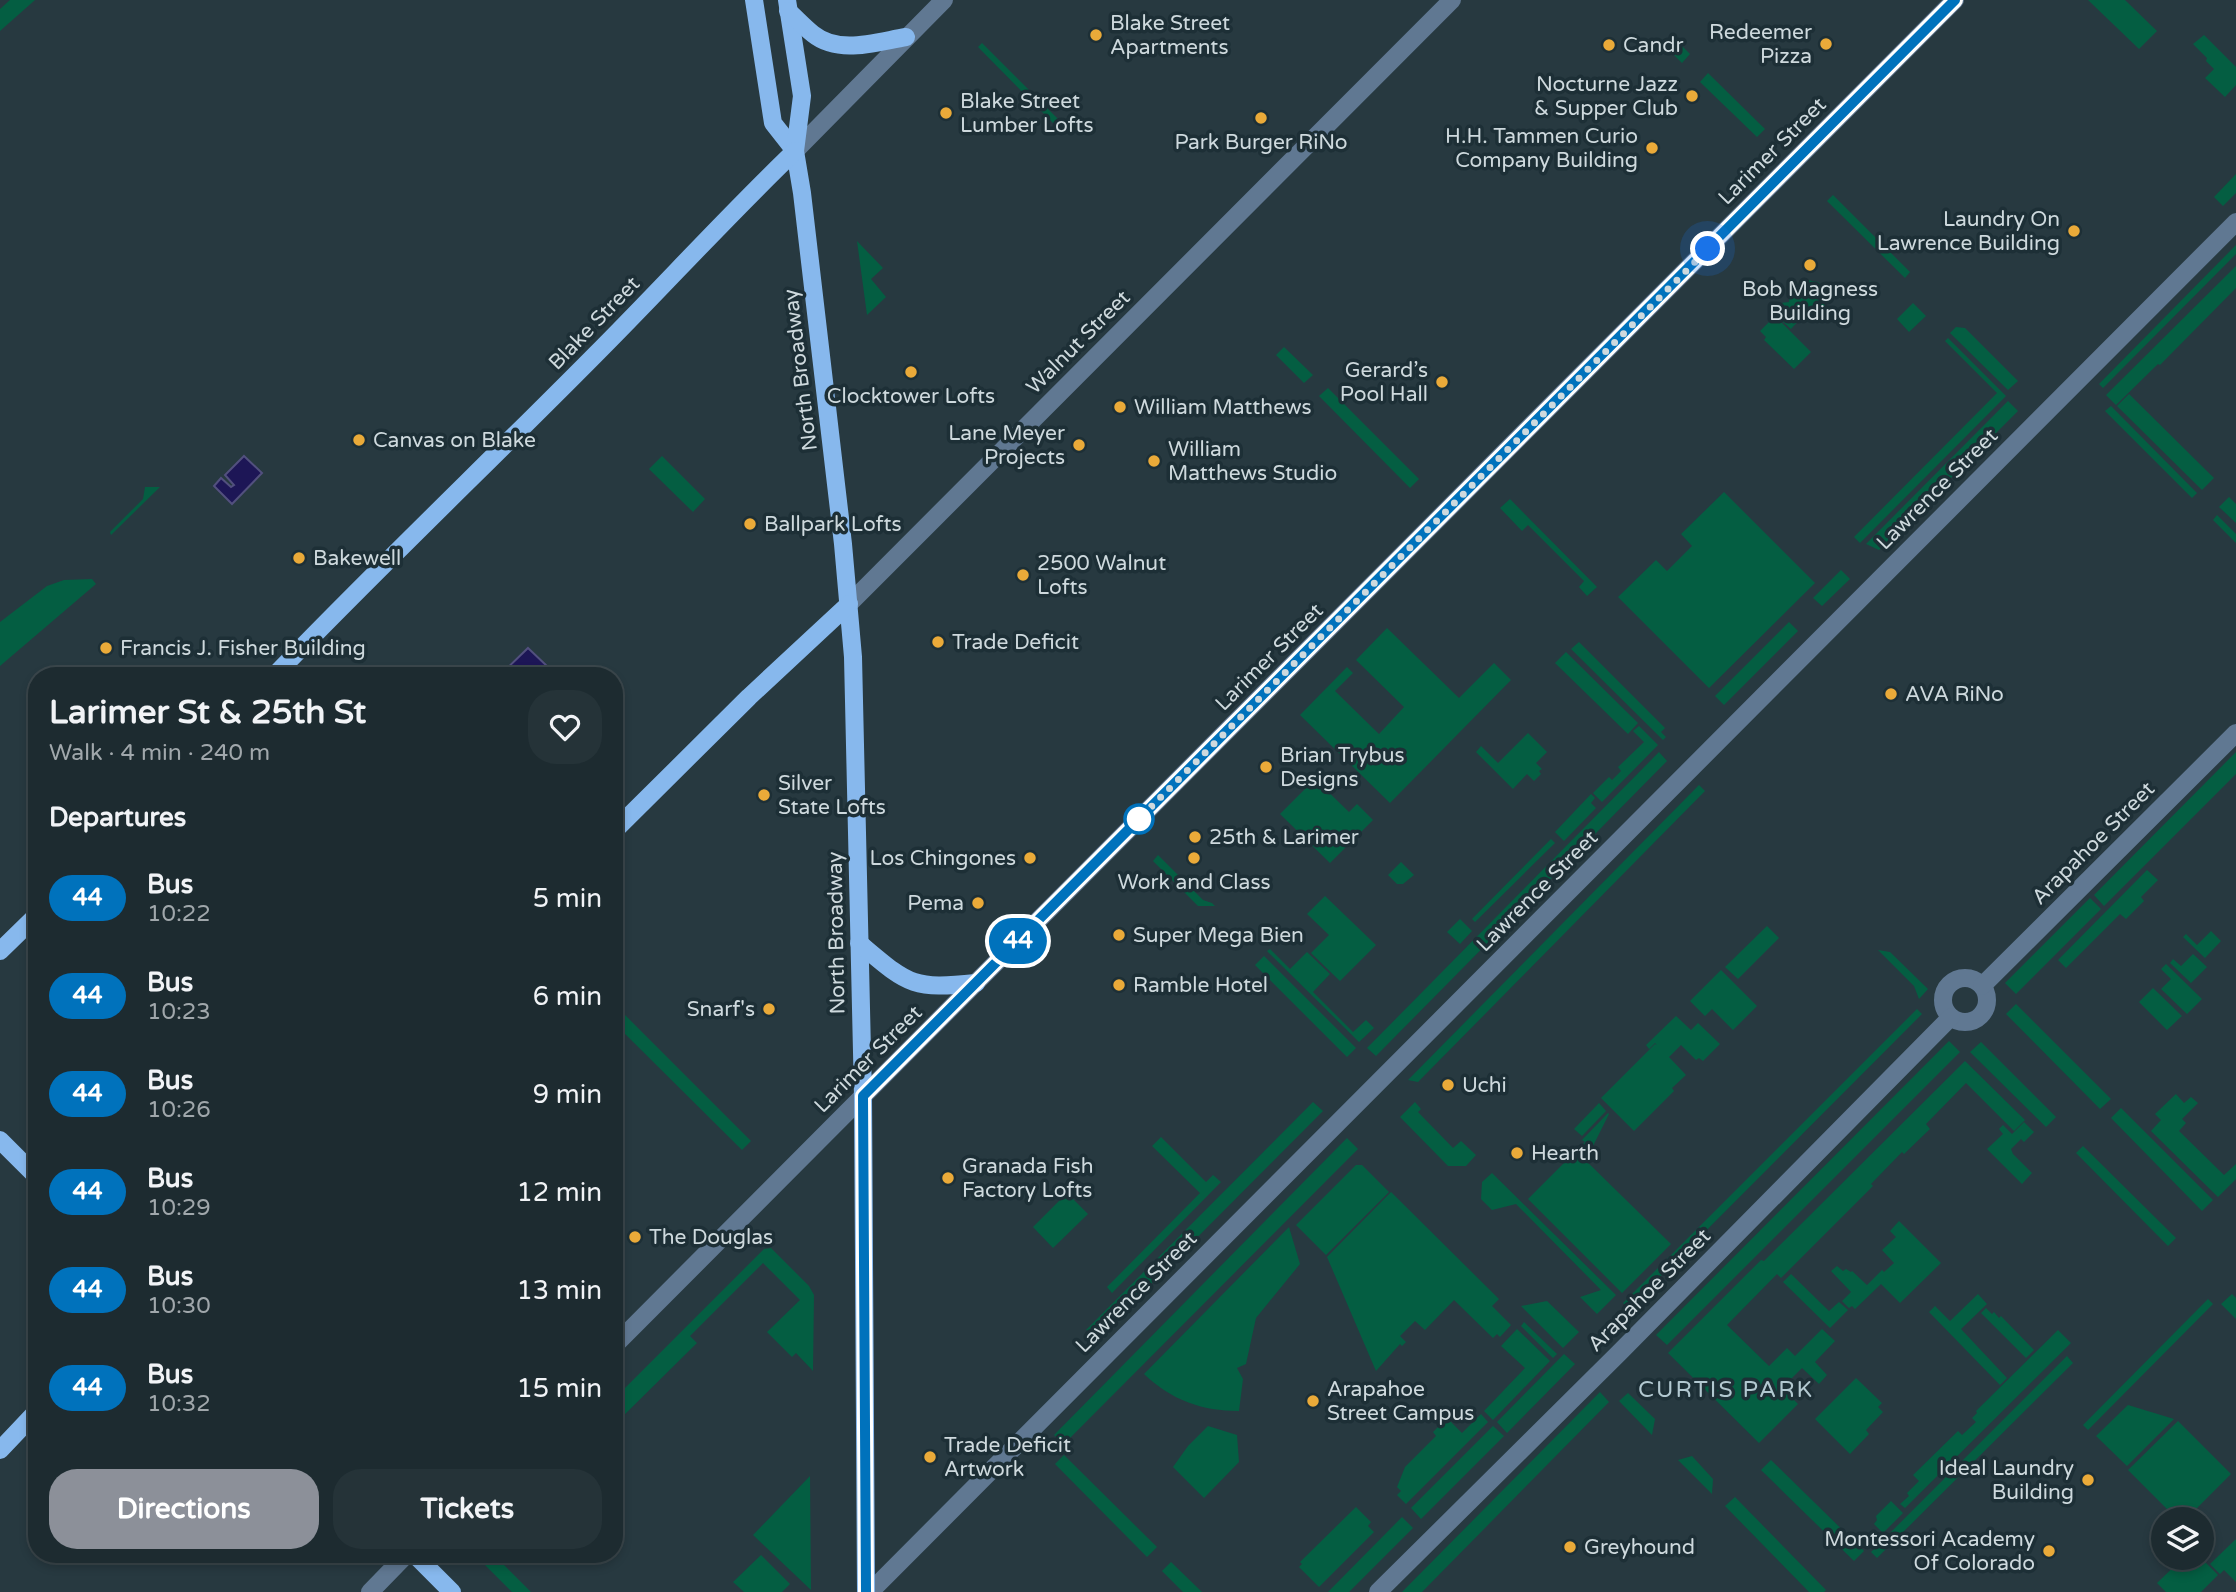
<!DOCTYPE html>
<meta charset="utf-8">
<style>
:root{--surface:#1d2b30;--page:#253338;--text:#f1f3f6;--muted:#a0a7ab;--line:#3b474c;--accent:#8c9099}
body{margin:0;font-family:"Varela Round",sans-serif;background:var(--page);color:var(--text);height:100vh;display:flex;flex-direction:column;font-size:26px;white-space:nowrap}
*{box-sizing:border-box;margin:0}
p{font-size:23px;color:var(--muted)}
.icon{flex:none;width:38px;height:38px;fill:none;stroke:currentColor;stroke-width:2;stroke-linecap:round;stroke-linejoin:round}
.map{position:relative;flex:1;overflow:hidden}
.panel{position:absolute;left:28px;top:667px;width:595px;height:896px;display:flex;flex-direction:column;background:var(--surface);border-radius:28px;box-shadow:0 4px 10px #0003,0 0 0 2px var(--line)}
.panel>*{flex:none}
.badge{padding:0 14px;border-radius:23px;font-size:24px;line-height:46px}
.controls{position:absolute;left:2151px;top:1507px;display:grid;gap:14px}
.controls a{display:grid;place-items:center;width:63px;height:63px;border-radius:50%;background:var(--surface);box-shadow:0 4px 10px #0003,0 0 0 2px var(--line);font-size:35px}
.you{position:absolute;width:35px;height:35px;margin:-18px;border:5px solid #fff;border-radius:50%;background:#1a73e8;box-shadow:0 0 0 10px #1a73e833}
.map>.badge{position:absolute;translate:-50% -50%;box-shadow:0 0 0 4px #fff}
h2{padding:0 21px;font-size:26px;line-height:63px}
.round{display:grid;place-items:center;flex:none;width:74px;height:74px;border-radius:28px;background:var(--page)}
.headline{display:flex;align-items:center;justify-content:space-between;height:119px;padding:0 21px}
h1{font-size:33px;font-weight:700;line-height:52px}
.action{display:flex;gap:14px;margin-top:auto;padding:14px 21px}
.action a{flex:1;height:80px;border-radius:28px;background:var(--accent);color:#fff;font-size:28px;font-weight:700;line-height:80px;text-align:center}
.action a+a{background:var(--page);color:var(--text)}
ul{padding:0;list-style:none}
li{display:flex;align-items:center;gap:21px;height:98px;padding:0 21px}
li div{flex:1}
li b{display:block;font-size:26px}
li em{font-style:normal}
li .badge{min-width:77px;font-weight:700;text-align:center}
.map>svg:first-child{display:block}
</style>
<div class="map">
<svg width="2236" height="1592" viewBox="0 0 2236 1592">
<rect width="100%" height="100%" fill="#273940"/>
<g fill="#045e42">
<polygon points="10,0 35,0 0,31 0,9"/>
<polygon points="2088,0 2125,0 2157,31 2139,49"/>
<polygon points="2204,35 2236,67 2236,85 2225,97 2205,78 2214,69 2206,61 2207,58 2193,44"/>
<polygon points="1674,38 1690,54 1682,63 1665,46"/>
<polygon points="982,43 1059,120 1057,127 978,47"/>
<polygon points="1708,73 1765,129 1757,137 1700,82"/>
<polygon points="2236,174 2236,193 2223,206 2214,197"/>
<polygon points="1833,195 1910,272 1905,278 1827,201"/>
<polygon points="857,241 883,268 871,279 886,297 867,315"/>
<polygon points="2236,245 2236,254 2103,388 2099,384"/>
<polygon points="2236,266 2236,288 2160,365 2158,364 2116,405 2106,395"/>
<path d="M 1807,280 L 1818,282 L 1825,288 L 1830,284 L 1832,287 L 1826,293 C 1824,307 1829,317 1813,323 L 1800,319 L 1791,329 L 1772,312 L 1781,303 L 1789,302 C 1790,290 1795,283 1807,280 Z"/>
<polygon points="1913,303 1926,316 1909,332 1897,319"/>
<polygon points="1775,316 1811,352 1794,369 1764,340 1766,337 1760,331"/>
<polygon points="1956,327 1965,328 2018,381 2008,390 1950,333"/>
<polygon points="1948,338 2006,396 1860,543 1854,537 1997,393 1945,341"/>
<polygon points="1284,347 1313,375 1304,383 1276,355"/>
<polygon points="1328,388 1419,479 1410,488 1319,396"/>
<polygon points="2129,394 2214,478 2202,490 2117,406"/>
<polygon points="2008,401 2018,411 1879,550 1866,544"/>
<polygon points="2111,406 2197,493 2192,498 2105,411"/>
<polygon points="662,456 705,499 693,512 649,469"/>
<polygon points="145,487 160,487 111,535 110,532 143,499"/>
<polygon points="1724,492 1815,583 1709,688 1618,597 1656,560 1667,571 1692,546 1681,534"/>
<polygon points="2229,497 2236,504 2236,523 2219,507"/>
<polygon points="1510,499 1597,587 1587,596 1579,587 1584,581 1528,525 1522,531 1500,508"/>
<polygon points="2217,515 2236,534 2236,543 2213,520"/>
<polygon points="1841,570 1850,579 1822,606 1813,598"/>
<polygon points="92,579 96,584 0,666 0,622 47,586 64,580"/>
<polygon points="1789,622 1798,631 1724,705 1715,696"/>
<polygon points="1387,628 1459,698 1494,663 1511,680 1390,803 1300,715 1347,667 1353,673 1335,691 1379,734 1404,707 1356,660"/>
<polygon points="1579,642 1665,728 1661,732 1666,737 1663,740 1571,649"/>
<polygon points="1566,652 1638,723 1628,734 1555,663"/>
<polygon points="1639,726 1658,745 1602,802 1593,793 1609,777 1612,780 1621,771 1618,767 1644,742 1633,731"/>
<polygon points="1528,733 1547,752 1536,763 1542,769 1539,771 1541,774 1534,781 1527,774 1513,789 1476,752 1481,746 1498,763"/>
<polygon points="1659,752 1667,761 1376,1056 1367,1048"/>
<polygon points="2236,752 2236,774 2104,906 2094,895"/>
<polygon points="1315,779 1349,812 1357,804 1373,820 1330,863 1280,814"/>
<polygon points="1699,785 1705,791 1418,1082 1408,1080"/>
<polygon points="1591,794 1595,798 1591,803 1596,808 1564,841 1555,832"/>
<polygon points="1551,839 1555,843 1475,922 1472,919"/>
<polygon points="1158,855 1203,900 1212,903 1215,906 1198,906 1153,861"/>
<polygon points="1401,862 1414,875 1403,884 1397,884 1388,875"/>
<polygon points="2147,870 2158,880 2141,897 2144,901 2126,919 2120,914 2066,968 2058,960"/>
<polygon points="1325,896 1376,945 1340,981 1311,953 1329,935 1307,914"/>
<polygon points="2090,898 2101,909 2016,994 2005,983"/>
<polygon points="1460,919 1472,931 1460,944 1447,932"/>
<polygon points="1767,926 1779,938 1738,979 1725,967"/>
<polygon points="2211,931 2221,941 2205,958 2183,937 2186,934 2197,945"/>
<polygon points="1270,949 1290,969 1307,952 1330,974 1313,992 1353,1032 1366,1020 1374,1028 1359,1042 1267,951"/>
<polygon points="1878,950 1890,952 1928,989 1919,999 1914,986"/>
<polygon points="2193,954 2207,967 2191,983 2170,963 2173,959 2181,966"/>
<polygon points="1264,956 1356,1048 1347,1057 1255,965"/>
<polygon points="2166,964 2202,999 2187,1014 2161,989 2171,979 2161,969"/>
<polygon points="1721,970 1757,1006 1733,1030 1712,1009 1705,1016 1690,1001"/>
<polygon points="2153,988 2182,1016 2167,1030 2139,1002"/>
<polygon points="614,1004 751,1141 742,1150 614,1023"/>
<polygon points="2016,1004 2111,1099 2100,1109 2006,1014"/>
<polygon points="1917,1009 1922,1014 1628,1309 1623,1303"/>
<polygon points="1676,1016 1691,1030 1698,1023 1720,1044 1703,1061 1699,1058 1696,1060 1681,1045 1669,1057 1686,1075 1672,1088 1674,1091 1634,1131 1601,1098 1655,1044 1657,1045 1655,1043 1649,1049 1646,1045"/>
<polygon points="1949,1041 1960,1052 1667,1345 1656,1335"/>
<polygon points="1981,1042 2056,1117 2046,1127 1970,1052"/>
<polygon points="1965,1061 2025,1120 2014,1131 1966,1083 1926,1124 1930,1129 1904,1154 1902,1152 1871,1184 1873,1186 1781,1278 1777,1274 1727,1325 1769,1366 1787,1348 1795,1356 1822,1329 1835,1341 1815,1362 1827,1375 1819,1384 1802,1368 1782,1388 1798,1404 1759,1443 1668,1353 1761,1260 1764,1261"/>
<polygon points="2176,1094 2184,1103 2191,1097 2198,1103 2182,1119 2186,1123 2179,1131 2224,1175 2236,1164 2236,1179 2218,1197 2151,1131 2161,1120 2155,1114"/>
<polygon points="1313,1102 1323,1111 1100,1335 1086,1330"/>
<polygon points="1415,1102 1421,1109 1418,1112 1453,1148 1461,1141 1476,1155 1466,1166 1448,1166 1400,1117"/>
<polygon points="1599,1103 1606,1111 1582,1136 1574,1129"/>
<polygon points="2121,1108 2213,1200 2202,1211 2111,1118"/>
<polygon points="1608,1113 1609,1114 1589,1154 1581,1146 1585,1142 1582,1140"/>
<polygon points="2024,1122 2034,1132 2024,1142 2021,1139 2011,1149 2013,1154 2032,1173 2022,1184 1987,1149 2003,1134 1999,1129 2003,1125 2012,1134"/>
<polygon points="1161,1137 1206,1182 1213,1175 1221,1182 1112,1293 1107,1287 1200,1193 1152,1146"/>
<polygon points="1347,1138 1358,1149 1064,1444 1054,1435"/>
<polygon points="2083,1146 2176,1238 2168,1246 2076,1153"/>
<polygon points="1576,1151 1671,1244 1622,1293 1528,1199"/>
<polygon points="1356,1165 1362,1165 1389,1192 1326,1255 1296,1225"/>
<polygon points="1492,1173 1616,1295 1597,1314 1580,1297 1601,1290 1516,1204 1492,1210 1481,1199 1482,1182"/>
<polygon points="1391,1192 1499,1299 1492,1306 1511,1325 1500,1337 1497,1334 1493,1338 1454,1300 1425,1330 1415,1321 1400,1336 1406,1342 1402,1346 1400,1344 1376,1371 1327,1257"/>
<polygon points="1067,1193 1088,1214 1053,1248 1033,1227"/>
<polygon points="1899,1221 1941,1263 1900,1303 1881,1284 1855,1309 1852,1306 1849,1308 1842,1301 1851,1292 1831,1271 1837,1266 1843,1271 1846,1269 1851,1272 1852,1271 1867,1285 1882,1270 1884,1272 1894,1263 1882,1250 1896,1237 1890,1231"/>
<path d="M 1289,1227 L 1300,1264 L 1256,1318 L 1246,1364 L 1237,1368 L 1243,1379 L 1239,1411 C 1202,1411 1171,1400 1144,1374 Z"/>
<polygon points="771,1248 809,1286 814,1295 813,1371 796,1353 792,1357 767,1332 800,1300 763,1263 690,1336 697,1343 614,1425 614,1399 764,1249"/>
<polygon points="1791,1274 1829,1311 1839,1302 1848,1310 1830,1328 1783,1282"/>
<polygon points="1978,1294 1987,1304 1961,1329 2007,1378 2000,1385 1929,1312 1935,1306 1950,1321"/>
<polygon points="2232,1294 2236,1298 2236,1319 2221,1304"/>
<polygon points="2208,1299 2213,1304 2088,1430 2083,1425"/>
<polygon points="1547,1301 1579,1332 1563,1348 1521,1306"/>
<polygon points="1986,1308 1992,1314 1994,1312 1999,1318 2001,1316 2034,1350 2026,1358 1981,1313"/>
<polygon points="1524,1322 1557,1354 1553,1358 1521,1326"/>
<polygon points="1517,1329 1550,1361 1493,1420 1484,1411 1525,1368 1501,1346"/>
<polygon points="2058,1330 2071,1343 1905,1508 1900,1504 1909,1496 1907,1493 1919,1481 1913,1475 1958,1431 1962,1435 1976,1422 1972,1418 1977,1413 1976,1411"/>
<polygon points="1564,1354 1575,1364 1507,1433 1497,1422"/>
<polygon points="2067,1356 2073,1363 1877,1558 1871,1552"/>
<polygon points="1856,1378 1882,1403 1878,1407 1883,1412 1866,1430 1869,1434 1850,1454 1815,1419"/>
<polygon points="1600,1392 1609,1402 1422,1592 1402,1592"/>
<polygon points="1628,1393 1655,1419 1652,1435 1619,1401"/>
<polygon points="2128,1405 2174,1419 2127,1466 2096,1436"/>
<polygon points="1481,1414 1488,1422 1406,1504 1397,1495 1401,1491 1397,1487 1405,1467 1436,1436 1433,1432 1447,1418 1462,1433"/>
<polygon points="2178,1421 2231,1474 2186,1519 2177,1519 2128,1470"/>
<polygon points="1208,1426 1237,1435 1239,1462 1204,1498 1173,1467 1188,1446"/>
<polygon points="1493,1426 1504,1436 1421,1519 1411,1508"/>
<polygon points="1064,1455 1157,1547 1147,1557 1055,1464"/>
<polygon points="1692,1456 1713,1479 1712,1494 1678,1460"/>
<polygon points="1771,1460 1864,1551 1854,1561 1761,1470"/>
<polygon points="810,1476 811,1590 753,1535"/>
<polygon points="1735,1497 1826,1590 1824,1592 1809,1592 1725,1506"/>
<polygon points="1891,1501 1903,1513 1883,1533 1874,1524 1877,1520 1876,1516"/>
<polygon points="1356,1507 1371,1522 1368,1526 1374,1532 1319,1587 1299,1567 1302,1564 1300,1562"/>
<polygon points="1402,1517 1413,1528 1349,1592 1328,1592"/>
<polygon points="2236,1539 2236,1582 2224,1570 2220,1574 2210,1564"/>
<polygon points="474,1554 493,1554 531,1592 512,1592"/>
<polygon points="761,1555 790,1584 782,1592 744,1592 733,1582"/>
<polygon points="2183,1558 2201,1558 2218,1575 2201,1592 2166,1592 2157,1583"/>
<polygon points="1171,1562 1202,1592 1183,1592 1162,1571"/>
</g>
<g fill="#1d1656" stroke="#52507e" stroke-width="2">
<polygon points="244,456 262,473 232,504 214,486 221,478 231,487 234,485 225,475"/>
<polygon points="528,648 549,668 541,675 500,675"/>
</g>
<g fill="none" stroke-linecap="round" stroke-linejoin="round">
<g stroke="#607892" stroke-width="18">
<polyline points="795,151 944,0"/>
<polyline points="849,604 1452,0"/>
<circle cx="1965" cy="1000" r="22"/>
<polyline points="1982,986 2236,733"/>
<polyline points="614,1346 1955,0"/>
<polyline points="370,1592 407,1554"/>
<polyline points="870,1592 2236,222"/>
<polyline points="1378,1592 1619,1353 1951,1017"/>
</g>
<g stroke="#87b8ed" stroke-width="18">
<polyline points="754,0 773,123 795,151"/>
<polyline points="787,0 802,96 795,151 802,193 843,544 853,657 863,1096 866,1592"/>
<path d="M 788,11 C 796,18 804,27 813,34 C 839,55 876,42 906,37"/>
<path d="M 274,676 C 379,567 488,463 594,356 C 662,288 726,217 795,151"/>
<polyline points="614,831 749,697 849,604"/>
<path d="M 859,943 C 908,984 911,990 976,983"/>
<polyline points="0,951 37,915"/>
<polyline points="0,1140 37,1177"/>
<polyline points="0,1450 37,1411"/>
<polyline points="414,1554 452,1592"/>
</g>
</g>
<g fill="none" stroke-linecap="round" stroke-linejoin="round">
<defs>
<polyline id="line" points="866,1592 863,1096 1955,0"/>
</defs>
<use href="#line" stroke="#fff" stroke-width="16"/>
<use href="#line" stroke="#0072bc" stroke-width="10"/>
<polyline stroke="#ced9dd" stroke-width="7" stroke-dasharray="0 12.6" points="1139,819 1132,826 1708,249"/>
</g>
<g fill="#eaaa39" stroke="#1d2f36" stroke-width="2.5">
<circle cx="1096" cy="35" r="7"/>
<circle cx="1826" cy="44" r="7"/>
<circle cx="1609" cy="45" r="7"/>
<circle cx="1692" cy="96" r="7"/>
<circle cx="946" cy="113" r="7"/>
<circle cx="1261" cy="118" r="7"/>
<circle cx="1652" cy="148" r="7"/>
<circle cx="2074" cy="231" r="7"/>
<circle cx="1810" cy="265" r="7"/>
<circle cx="911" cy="372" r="7"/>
<circle cx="1442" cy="382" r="7"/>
<circle cx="1120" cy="407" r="7"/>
<circle cx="359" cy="440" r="7"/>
<circle cx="1079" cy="445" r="7"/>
<circle cx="1154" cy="461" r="7"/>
<circle cx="750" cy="524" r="7"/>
<circle cx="299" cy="558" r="7"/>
<circle cx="1023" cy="575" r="7"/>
<circle cx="938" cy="642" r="7"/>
<circle cx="106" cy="648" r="7"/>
<circle cx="1891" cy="694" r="7"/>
<circle cx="1266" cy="767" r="7"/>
<circle cx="764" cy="795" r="7"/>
<circle cx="1195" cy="837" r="7"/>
<circle cx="1030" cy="858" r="7"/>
<circle cx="1194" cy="858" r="7"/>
<circle cx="978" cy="903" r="7"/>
<circle cx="1119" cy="935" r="7"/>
<circle cx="1119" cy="985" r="7"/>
<circle cx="769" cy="1009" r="7"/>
<circle cx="1448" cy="1085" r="7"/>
<circle cx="1517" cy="1153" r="7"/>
<circle cx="948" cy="1178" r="7"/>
<circle cx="635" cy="1237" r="7"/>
<circle cx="1313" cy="1401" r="7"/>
<circle cx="930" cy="1457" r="7"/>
<circle cx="2088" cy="1480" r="7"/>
<circle cx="1570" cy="1547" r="7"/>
<circle cx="2049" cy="1551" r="7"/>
</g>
<circle fill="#fff" stroke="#0072bc" stroke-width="3.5" cx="1139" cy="819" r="14"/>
<g text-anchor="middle" stroke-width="7" stroke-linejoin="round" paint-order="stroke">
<g font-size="21" fill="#ced9dd" stroke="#1d2f36" text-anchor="start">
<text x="1110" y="30">Blake Street<tspan x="1110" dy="24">Apartments</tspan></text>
<text x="1812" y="39" text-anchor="end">Redeemer<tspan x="1812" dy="24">Pizza</tspan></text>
<text x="1623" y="52">Candr</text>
<text x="1678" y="91" text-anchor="end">Nocturne Jazz<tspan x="1678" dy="24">&amp; Supper Club</tspan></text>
<text x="960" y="108">Blake Street<tspan x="960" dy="24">Lumber Lofts</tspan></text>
<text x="1638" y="143" text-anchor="end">H.H. Tammen Curio<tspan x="1638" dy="24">Company Building</tspan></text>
<text x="1261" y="149" text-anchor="middle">Park Burger RiNo</text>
<text x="2060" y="226" text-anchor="end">Laundry On<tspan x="2060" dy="24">Lawrence Building</tspan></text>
<text x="1810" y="296" text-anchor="middle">Bob Magness<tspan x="1810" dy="24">Building</tspan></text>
<text x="1428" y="377" text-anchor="end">Gerard’s<tspan x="1428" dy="24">Pool Hall</tspan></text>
<text x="911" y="403" text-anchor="middle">Clocktower Lofts</text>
<text x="1134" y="414">William Matthews</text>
<text x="1065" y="440" text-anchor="end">Lane Meyer<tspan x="1065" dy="24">Projects</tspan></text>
<text x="373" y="447">Canvas on Blake</text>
<text x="1168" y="456">William<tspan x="1168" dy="24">Matthews Studio</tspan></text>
<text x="764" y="531">Ballpark Lofts</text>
<text x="313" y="565">Bakewell</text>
<text x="1037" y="570">2500 Walnut<tspan x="1037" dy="24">Lofts</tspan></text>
<text x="952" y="649">Trade Deficit</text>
<text x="120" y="655">Francis J. Fisher Building</text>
<text x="1905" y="701">AVA RiNo</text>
<text x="1280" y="762">Brian Trybus<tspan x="1280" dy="24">Designs</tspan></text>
<text x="778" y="790">Silver<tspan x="778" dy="24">State Lofts</tspan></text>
<text x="1209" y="844">25th &amp; Larimer</text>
<text x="1016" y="865" text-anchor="end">Los Chingones</text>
<text x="1194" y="889" text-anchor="middle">Work and Class</text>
<text x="964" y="910" text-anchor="end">Pema</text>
<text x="1133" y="942">Super Mega Bien</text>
<text x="1133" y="992">Ramble Hotel</text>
<text x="755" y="1016" text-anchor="end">Snarf's</text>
<text x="1462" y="1092">Uchi</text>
<text x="1531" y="1160">Hearth</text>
<text x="962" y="1173">Granada Fish<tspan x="962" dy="24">Factory Lofts</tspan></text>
<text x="649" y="1244">The Douglas</text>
<text x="1327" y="1396">Arapahoe<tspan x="1327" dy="24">Street Campus</tspan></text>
<text x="944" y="1452">Trade Deficit<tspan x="944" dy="24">Artwork</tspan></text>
<text x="2074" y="1475" text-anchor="end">Ideal Laundry<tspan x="2074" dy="24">Building</tspan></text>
<text x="2035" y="1546" text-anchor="end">Montessori Academy<tspan x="2035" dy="24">Of Colorado</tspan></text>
<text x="1584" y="1554">Greyhound</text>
</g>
<g font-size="21" fill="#ced9dd" stroke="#1d2f36">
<text transform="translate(1772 151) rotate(-45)" y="7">Larimer Street</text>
<text transform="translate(594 323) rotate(-46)" y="7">Blake Street</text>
<text transform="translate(1078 342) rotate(-45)" y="7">Walnut Street</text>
<text transform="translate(800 370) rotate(-97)" y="7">North Broadway</text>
<text transform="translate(1937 489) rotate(-45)" y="7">Lawrence Street</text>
<text transform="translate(1269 657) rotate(-45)" y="7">Larimer Street</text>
<text transform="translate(2093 843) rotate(-45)" y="7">Arapahoe Street</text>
<text transform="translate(1537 891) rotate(-45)" y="7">Lawrence Street</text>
<text transform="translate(836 933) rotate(-91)" y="7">North Broadway</text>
<text transform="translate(868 1059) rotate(-45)" y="7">Larimer Street</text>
<text transform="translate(1649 1290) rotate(-45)" y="7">Arapahoe Street</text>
<text transform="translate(1136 1292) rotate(-45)" y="7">Lawrence Street</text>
</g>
<g font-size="23" letter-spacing="2" fill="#b2c8d0" stroke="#1d2f36">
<text x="1726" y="1397">CURTIS PARK</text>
</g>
</g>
</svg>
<div class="controls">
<a><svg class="icon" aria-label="layers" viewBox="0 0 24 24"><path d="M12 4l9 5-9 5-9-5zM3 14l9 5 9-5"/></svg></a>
</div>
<div class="you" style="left:1708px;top:249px"></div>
<b class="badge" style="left:1018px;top:941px;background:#0072bc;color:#fff">44</b>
<section class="panel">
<div class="headline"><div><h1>Larimer St &amp; 25th St</h1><p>Walk · 4 min · 240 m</p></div><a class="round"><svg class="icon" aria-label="heart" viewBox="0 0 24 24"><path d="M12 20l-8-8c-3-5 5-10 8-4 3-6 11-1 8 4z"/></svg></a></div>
<h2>Departures</h2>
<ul>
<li><span class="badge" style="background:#0072bc;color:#fff">44</span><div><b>Bus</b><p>10:22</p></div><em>5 min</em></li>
<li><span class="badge" style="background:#0072bc;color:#fff">44</span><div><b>Bus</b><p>10:23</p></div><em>6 min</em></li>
<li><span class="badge" style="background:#0072bc;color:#fff">44</span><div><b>Bus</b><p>10:26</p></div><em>9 min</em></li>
<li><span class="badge" style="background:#0072bc;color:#fff">44</span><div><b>Bus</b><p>10:29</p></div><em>12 min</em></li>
<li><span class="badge" style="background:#0072bc;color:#fff">44</span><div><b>Bus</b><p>10:30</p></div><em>13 min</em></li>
<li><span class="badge" style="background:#0072bc;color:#fff">44</span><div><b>Bus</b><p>10:32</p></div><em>15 min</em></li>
</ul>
<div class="action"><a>Directions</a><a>Tickets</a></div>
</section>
</div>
